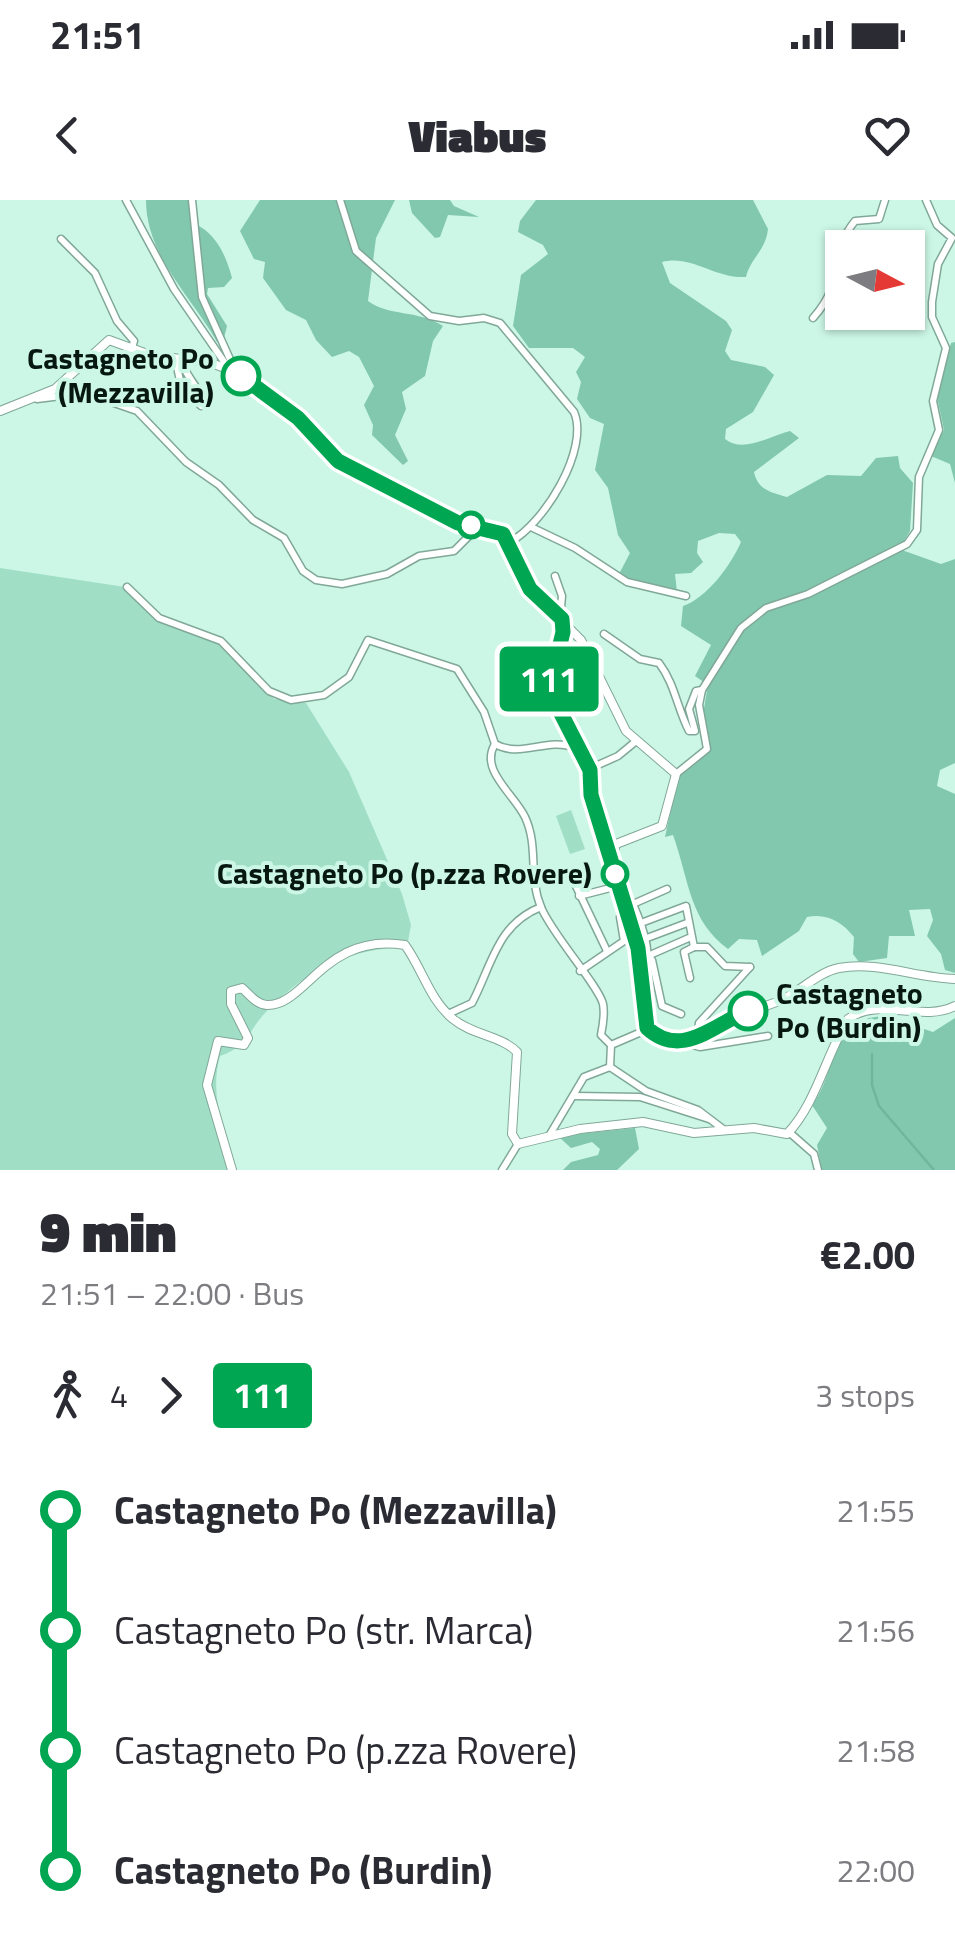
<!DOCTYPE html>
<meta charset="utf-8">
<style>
:root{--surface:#fff;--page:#f2f2f3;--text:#2b2b33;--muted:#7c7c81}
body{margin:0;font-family:"Titillium Web",sans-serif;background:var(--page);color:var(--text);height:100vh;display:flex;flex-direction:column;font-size:38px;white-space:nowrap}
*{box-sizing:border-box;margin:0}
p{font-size:32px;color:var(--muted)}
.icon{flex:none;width:55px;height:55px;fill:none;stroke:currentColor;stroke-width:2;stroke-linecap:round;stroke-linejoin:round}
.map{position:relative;height:970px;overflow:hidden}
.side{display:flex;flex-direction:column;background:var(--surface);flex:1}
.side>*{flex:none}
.badge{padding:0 20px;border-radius:8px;font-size:35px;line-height:65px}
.needle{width:65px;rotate:97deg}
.controls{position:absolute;left:825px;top:30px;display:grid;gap:20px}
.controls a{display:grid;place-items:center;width:100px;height:100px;border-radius:0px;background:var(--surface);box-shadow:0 2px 8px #0004;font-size:50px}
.map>.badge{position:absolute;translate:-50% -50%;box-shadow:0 0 0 5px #fff}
.legs{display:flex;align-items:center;gap:15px;height:110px;padding:0 40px;font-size:32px}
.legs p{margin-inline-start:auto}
.head{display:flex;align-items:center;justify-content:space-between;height:170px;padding:0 40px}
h1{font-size:55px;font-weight:800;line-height:75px}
ul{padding:0 40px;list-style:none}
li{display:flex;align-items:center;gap:35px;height:120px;font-size:38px}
li i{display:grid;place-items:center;width:15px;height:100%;margin:0 12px;background:currentColor}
li i::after{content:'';width:25px;height:25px;margin:-12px;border:8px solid;border-radius:50%;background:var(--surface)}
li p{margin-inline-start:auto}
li:first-child i{background:linear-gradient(#0000 50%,currentColor 0)}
li:last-child i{background:linear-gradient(currentColor 50%,#0000 0)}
.status{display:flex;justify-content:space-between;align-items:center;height:70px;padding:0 50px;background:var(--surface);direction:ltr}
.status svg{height:28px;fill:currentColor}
header{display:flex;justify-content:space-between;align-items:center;height:130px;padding:0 40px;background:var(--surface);font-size:45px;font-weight:800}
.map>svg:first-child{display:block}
</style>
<div class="status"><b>21:51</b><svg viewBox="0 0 49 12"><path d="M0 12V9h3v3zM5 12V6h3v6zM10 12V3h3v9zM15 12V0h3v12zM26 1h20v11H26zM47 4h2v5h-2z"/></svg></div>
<header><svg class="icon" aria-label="back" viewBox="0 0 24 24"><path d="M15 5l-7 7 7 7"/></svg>Viabus<svg class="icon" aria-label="heart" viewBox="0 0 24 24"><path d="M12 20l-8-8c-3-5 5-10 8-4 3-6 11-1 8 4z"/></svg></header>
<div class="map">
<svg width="955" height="970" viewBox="0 0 955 970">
<rect width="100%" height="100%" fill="#ccf7e6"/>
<g fill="#a0dec6">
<path d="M 0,368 L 125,387 L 165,425 L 220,441 L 274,499 L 306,503 L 349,572 L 402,694 L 411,725 L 407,747 C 352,748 308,769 269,809 C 246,831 252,844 220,856 C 209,895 224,931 235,970 L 0,970 Z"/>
<polygon points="571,610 585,649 570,654 556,616"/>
</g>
<g fill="#81c8ae">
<path d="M 146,0 L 189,0 L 195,24 C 217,34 226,56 232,78 L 224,87 L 208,88 L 207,94 L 227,126 L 223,142 L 217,142 C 192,97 146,56 146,0 Z"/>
<path d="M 260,0 L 395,0 L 376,38 L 368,101 C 390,117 416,109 443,126 L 433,141 L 425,176 L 402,192 L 406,209 L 395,235 L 408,261 L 403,265 L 372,235 L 373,225 L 364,205 L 374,186 L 359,157 L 349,151 L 332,157 L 316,140 L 306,120 L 286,110 L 263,78 L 265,62 L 254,59 L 240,31 Z"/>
<polygon points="409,0 450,0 454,6 479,17 448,15 440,37 435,38 412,13"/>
<path d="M 536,0 L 753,0 L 768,29 C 766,50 750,59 746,77 C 716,79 690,54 662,62 L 670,83 L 726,121 L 732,130 L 725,151 L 731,160 L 765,167 L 774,175 L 753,212 L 726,229 L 725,239 C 744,254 769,236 790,231 L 799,238 L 754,272 C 758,290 770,292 787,297 L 827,275 L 861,276 L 876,258 L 898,256 L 900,268 L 913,283 L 910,331 L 899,349 L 941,364 L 955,359 L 955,563 L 940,570 L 937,586 L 955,594 L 955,773 L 945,770 L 941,754 L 927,736 L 933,720 L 930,709 L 909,710 L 915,736 L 889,736 L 887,758 L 859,762 L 853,754 L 854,737 C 842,722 827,713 807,717 L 799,731 L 762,756 L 757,740 L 739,739 L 728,749 C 689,720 690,683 673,635 L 665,637 L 679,574 L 711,550 L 702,520 L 708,485 L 695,476 L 711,445 L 681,426 L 683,406 C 707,398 731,365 741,342 L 735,334 L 719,333 L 698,341 L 697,353 L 703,362 L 691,373 L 675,374 L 677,392 L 637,383 L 619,374 L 630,353 L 618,335 L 608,288 L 595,270 L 604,224 L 590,218 L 577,199 L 581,182 L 576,172 L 585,157 L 573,148 L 529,148 L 513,126 L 521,75 L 548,54 L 543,45 L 518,32 L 520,21 Z"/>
<polygon points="955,142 955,283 950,264 931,256 944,230 937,197 951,143"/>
<path d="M 885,816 L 933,832 L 955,818 L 955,970 L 822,970 L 817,945 L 827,928 L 812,905 C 839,871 826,818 885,816 Z"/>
<polygon points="635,928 639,949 617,970 563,970 571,962 598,955 600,949 592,942 571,948 558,936"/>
</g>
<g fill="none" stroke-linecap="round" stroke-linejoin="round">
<polyline stroke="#70b69d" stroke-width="2.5" points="872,854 872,885 879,906 934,970"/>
<defs>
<g id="minor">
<polyline points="126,0 174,89 229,169"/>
<polyline points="192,0 202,97 233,166"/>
<path d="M 340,0 L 356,51 L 430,116 L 459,121 L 484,118 L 500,123 L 574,212 C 590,249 544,324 510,342"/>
<polyline points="61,39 95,73 117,121 134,141 132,148"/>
<path d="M 813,118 C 848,79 827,55 855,21 L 879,19 L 885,0"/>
<path d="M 175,158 L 181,185 L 201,206 C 204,188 183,177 182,159"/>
<polyline points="37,199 85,193 137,211 186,262 219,285 253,320 284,338 303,371 316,380 342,384 387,374 419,356 454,351 478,327"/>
<polyline points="531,327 575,348 627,382 686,396"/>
<polyline points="555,376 562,396 560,418"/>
<polyline points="127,387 159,418 221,441 269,491 291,500 324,495 349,477 368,440 457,469 484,512 495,544"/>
<polyline points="562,419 559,423 563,432 549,489 589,569 591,595 609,647"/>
<path d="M 604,434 L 640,459 L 659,463 C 675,484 677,508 689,531 L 695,531 L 689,509 L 696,491 L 702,490"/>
<path d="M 495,544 C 479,570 514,594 525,617 C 539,647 528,676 541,707 C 551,733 599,786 603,804 C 605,814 603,825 601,835 L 611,845"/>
<path d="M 495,544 C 522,559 547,536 575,548"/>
<polyline points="589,569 618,556 635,542"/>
<polyline points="676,574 707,549 699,505 702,490 741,428 766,408 808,394 907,344 917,330 919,277 939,230 933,201 946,148 932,117 932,102 938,64 952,38 937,25 926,0"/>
<polyline points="574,682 607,751"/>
<polyline points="579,696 618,686"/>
<path d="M 624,703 L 633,704 C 646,734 652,755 645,788"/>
<polyline points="633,704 667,689"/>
<polyline points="641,723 686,706 694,747 707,747 725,766 750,767"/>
<polyline points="647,738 687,723"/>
<polyline points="650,755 691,737"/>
<polyline points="652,760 662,806 681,814"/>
<polyline points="580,771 624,741 620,717 626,709"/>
<polyline points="690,778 684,752 694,747"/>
<path d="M 448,814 L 472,803 C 492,765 497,724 541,707"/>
<polyline points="697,837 699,823 750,767"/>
<polyline points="684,843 700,847 768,836"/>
<polyline points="611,845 639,833 646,816"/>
<polyline points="610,867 646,891 698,910 723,929"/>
<polyline points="610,867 611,845"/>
<polyline points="574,896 640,897 709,919"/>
<polyline points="790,933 814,954 818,970"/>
<polyline points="549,936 584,877 610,867"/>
<polyline points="502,970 518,944"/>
</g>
<g id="tertiary">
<polyline points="0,211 55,189 109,140 150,155 211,163 236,172 298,218 338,261 400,297 459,323 503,334 530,389 581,440 626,531 676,574 662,626 611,646"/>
<polygon points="609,647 615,649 613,653 608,652"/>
<path d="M 608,653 L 638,748 L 646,824 C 667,864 708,829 734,817 C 750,809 769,807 785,798 C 803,789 819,772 839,768 C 878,761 916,778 955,779"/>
<path d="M 232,970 L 207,885 L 218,841 L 244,845 L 248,838 L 231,804 L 231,791 L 242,788 C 249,794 257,805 267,805 C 306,806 325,732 405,745 C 423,770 429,799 453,819 C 472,835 502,836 517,852 L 512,934 L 518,944 L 580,929 L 643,922 L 694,933 L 754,928 L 787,934 C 816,904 826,855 848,819 C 879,796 921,823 955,806"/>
</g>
</defs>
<use href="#minor" stroke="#80a898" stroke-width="9"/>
<use href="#tertiary" stroke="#80a898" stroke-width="10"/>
<use href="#minor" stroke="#fff" stroke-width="6"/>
<use href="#tertiary" stroke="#fff" stroke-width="8"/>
</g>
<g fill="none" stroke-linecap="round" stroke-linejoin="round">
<defs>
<path id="line-1" d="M 241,176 L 298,218 L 338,261 L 458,323 L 503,334 L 530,389 L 562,419 L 563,432 L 549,490 L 590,570 L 591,595 L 638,748 L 647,828 C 682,860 714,824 748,811"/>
</defs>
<use href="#line-1" stroke="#fff" stroke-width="22"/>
<use href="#line-1" stroke="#00a651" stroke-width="15"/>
</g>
<g fill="#fff" stroke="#00a651" stroke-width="5">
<circle cx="241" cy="176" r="18"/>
<circle cx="471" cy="325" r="12"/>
<circle cx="615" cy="674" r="12"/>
<circle cx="748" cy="811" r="18"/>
</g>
<g text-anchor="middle" stroke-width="8" stroke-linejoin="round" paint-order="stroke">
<g font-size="30" font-weight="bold" fill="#071711" stroke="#ccf7e6" text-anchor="end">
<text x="214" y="169">Castagneto Po<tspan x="214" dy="34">(Mezzavilla)</tspan></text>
<text x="592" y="684">Castagneto Po (p.zza Rovere)</text>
<text x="776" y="804" text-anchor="start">Castagneto<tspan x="776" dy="34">Po (Burdin)</tspan></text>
</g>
</g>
</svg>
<div class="controls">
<a><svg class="needle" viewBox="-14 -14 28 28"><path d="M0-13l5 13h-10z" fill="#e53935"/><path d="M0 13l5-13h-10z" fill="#7c7c81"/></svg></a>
</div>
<b class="badge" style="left:549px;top:479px;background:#00a651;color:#fff">111</b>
</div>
<section class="side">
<div class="head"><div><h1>9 min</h1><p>21:51 – 22:00 · Bus</p></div><b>€2.00</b></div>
<div class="legs"><svg class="icon" aria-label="walk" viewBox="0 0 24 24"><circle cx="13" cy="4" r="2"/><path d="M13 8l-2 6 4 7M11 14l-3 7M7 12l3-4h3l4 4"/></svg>4<svg class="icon" aria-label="forward" viewBox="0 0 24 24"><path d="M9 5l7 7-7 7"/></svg><b class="badge" style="background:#00a651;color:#fff">111</b><p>3 stops</p></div>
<ul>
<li><i style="color:#00a651"></i><b>Castagneto Po (Mezzavilla)</b><p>21:55</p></li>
<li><i style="color:#00a651"></i><span>Castagneto Po (str. Marca)</span><p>21:56</p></li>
<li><i style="color:#00a651"></i><span>Castagneto Po (p.zza Rovere)</span><p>21:58</p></li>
<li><i style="color:#00a651"></i><b>Castagneto Po (Burdin)</b><p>22:00</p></li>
</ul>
</section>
